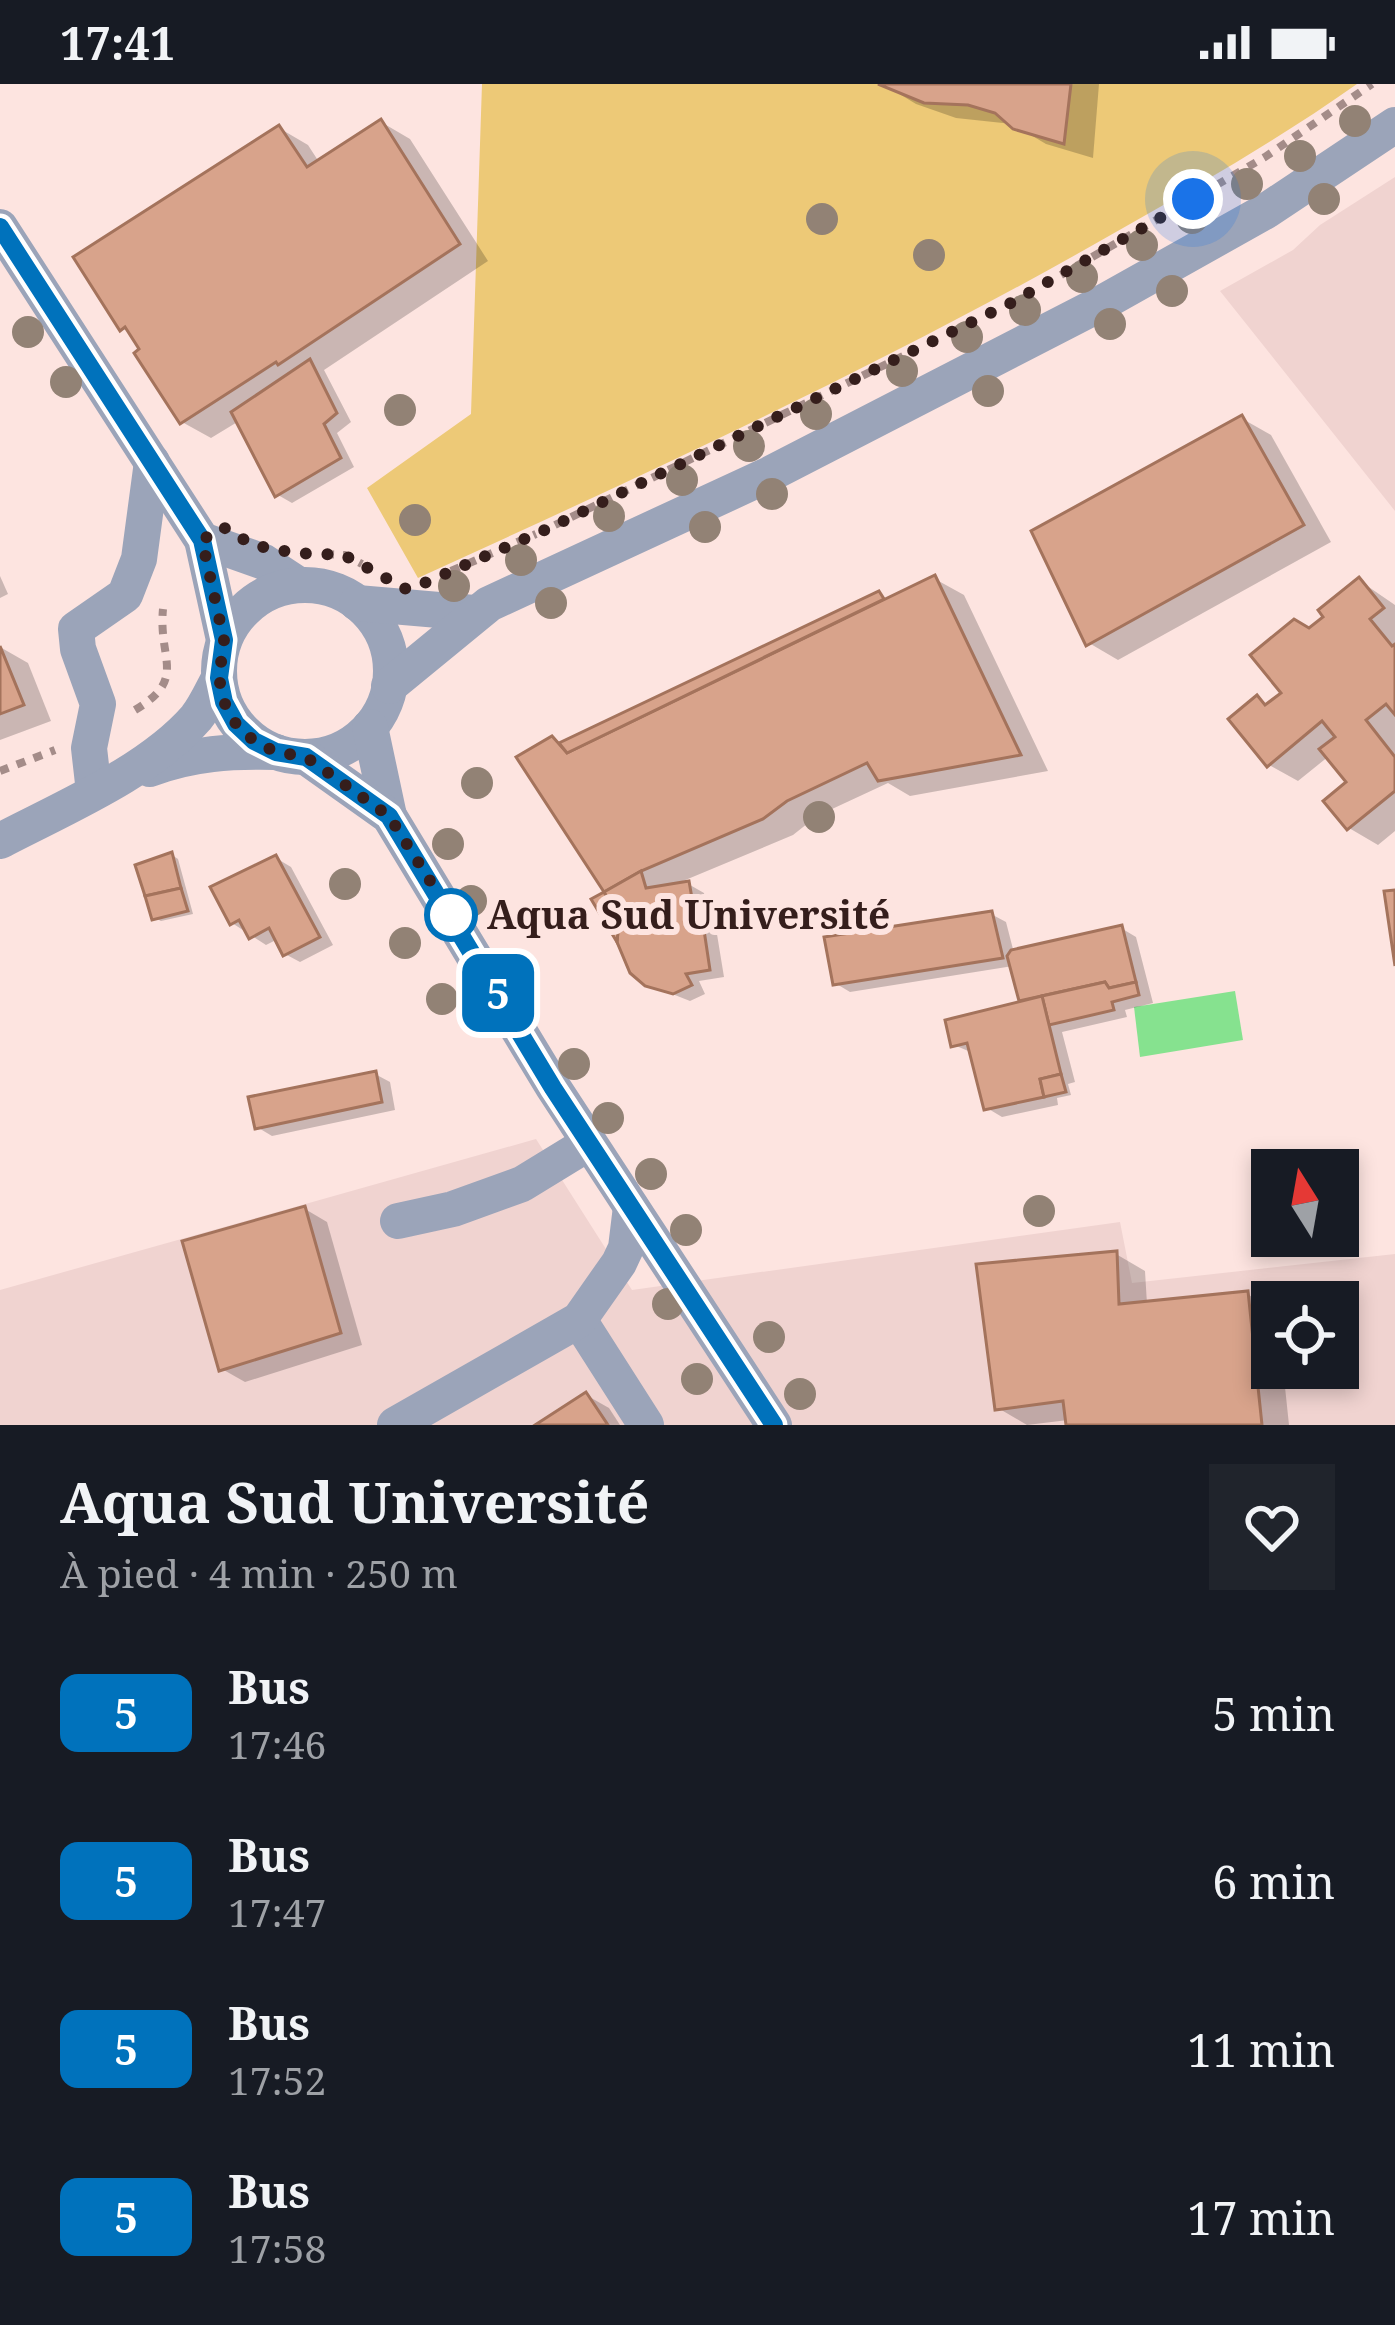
<!DOCTYPE html>
<html lang="fr">
<meta charset="utf-8">
<style>
:root{--surface:#171b24;--page:#20242c;--text:#f1f3f6;--muted:#9ea1a6}
body{margin:0;font-family:"Noto Serif",serif;background:var(--page);color:var(--text);height:100vh;display:flex;flex-direction:column;font-size:45px;white-space:nowrap}
*{box-sizing:border-box;margin:0}
p{font-size:39px;color:var(--muted)}
.icon{flex:none;width:66px;height:66px;fill:none;stroke:currentColor;stroke-width:2;stroke-linecap:round;stroke-linejoin:round}
.map{position:relative;height:1341px;overflow:hidden}
.sheet{display:flex;flex-direction:column;background:var(--surface);flex:1}
.sheet>*{flex:none}
.badge{padding:0 24px;border-radius:18px;font-size:42px;line-height:78px}
.needle{width:78px;rotate:349deg}
.buttons{position:absolute;left:1251px;top:1065px;display:grid;gap:24px}
.buttons a{display:grid;place-items:center;width:108px;height:108px;border-radius:0px;background:var(--surface);box-shadow:0 6px 18px #0003;font-size:60px}
.you{position:absolute;width:60px;height:60px;margin:-30px;border:9px solid #fff;border-radius:50%;background:#1a73e8;box-shadow:0 0 0 18px #1a73e833}
.map>.badge{position:absolute;translate:-50% -50%;box-shadow:0 0 0 6px #fff}
.round{display:grid;place-items:center;flex:none;width:126px;height:126px;border-radius:0px;background:var(--page)}
.summary{display:flex;align-items:center;justify-content:space-between;height:204px;padding:0 60px}
h1{font-size:57px;font-weight:700;line-height:90px}
ul{padding:0;list-style:none}
li{display:flex;align-items:center;gap:36px;height:168px;padding:0 60px}
li div{flex:1}
li b{display:block;font-size:45px}
li em{font-style:normal}
li .badge{min-width:132px;font-weight:700;text-align:center}
.status{display:flex;justify-content:space-between;align-items:center;height:84px;padding:0 60px;background:var(--surface);direction:ltr}
.status svg{height:33px;fill:currentColor}
.map>svg:first-child{display:block}
</style>
<div class="status"><b>17:41</b><svg viewBox="0 0 49 12"><path d="M0 12V9h3v3zM5 12V6h3v6zM10 12V3h3v9zM15 12V0h3v12zM26 1h20v11H26zM47 4h2v5h-2z"/></svg></div>
<div class="map">
<svg width="1395" height="1341" viewBox="0 0 1395 1341">
<rect width="100%" height="100%" fill="#fde4e0"/>
<g fill="#f0d3d0" fill-rule="evenodd">
<polygon points="1395,93 1395,427 1220,207 1293,166 1320,141"/>
<path d="M 536,1055 L 632,1206 L 1120,1138 L 1132,1199 L 1395,1170 L 1395,1341 L 0,1341 L 0,1206 ZM 1272,1218 L 1338,1218 L 1338,1284 L 1272,1284 Z"/>
</g>
<path fill="#edc977" d="M 482,0 L 1357,0 C 1282,53 1202,99 1123,144 C 895,275 657,385 418,494 L 367,404 L 471,330 Z"/>
<polygon fill="#86e28f" points="1235,907 1243,956 1140,973 1134,923"/>
<g fill="#0003">
<polygon points="883,0 1099,0 1093,74 1046,60 1012,40 956,34 916,20"/>
<polygon points="381,38 410,55 488,177 324,286 351,338 337,349 354,383 292,419 278,411 239,337 211,354 182,338 134,251 122,244 279,44 308,61 319,78"/>
<polygon points="1241,334 1271,351 1331,458 1118,576 1089,559"/>
<polygon points="0,492 8,510 0,514"/>
<polygon points="935,495 964,511 1048,687 910,712 888,699 817,732 793,751 683,797 704,809 708,834 715,838 724,893 699,897 705,910 690,917 647,900 552,655 562,661 878,511 889,517"/>
<polygon points="1360,497 1395,521 1395,747 1378,761 1349,744 1350,699 1329,672 1298,697 1269,681 1257,615 1269,622 1285,609 1309,547"/>
<polygon points="0,563 28,579 51,637 0,656"/>
<polygon points="172,771 178,775 193,830 161,837 155,834"/>
<polygon points="276,774 291,783 333,861 300,878 285,870 278,855 266,861 232,839"/>
<polygon points="991,830 1006,838 1014,869 1121,844 1136,853 1153,919 1125,926 1127,933 1062,948 1075,998 1068,1000 1071,1011 1057,1014 1058,1021 1002,1033 987,1024 973,969 954,961 1023,920 1013,882 850,908 835,899"/>
<polygon points="375,990 390,998 395,1026 272,1052 257,1043"/>
<polygon points="305,1125 327,1138 362,1261 245,1298 222,1285"/>
<polygon points="1116,1170 1145,1187 1147,1220 1247,1210 1272,1224 1272,1284 1283,1284 1289,1341 1069,1341 1068,1336 1027,1341 998,1324"/>
<polygon points="586,1311 609,1324 620,1341 540,1341"/>
</g>
<g fill="#d8a38b" stroke="#a4735c" stroke-width="3">
<polygon points="878,0 1071,0 1064,60 1013,45 995,29 968,21 924,19"/>
<polygon points="381,35 460,160 278,281 276,278 180,340 134,269 139,265 125,243 120,247 73,173 279,41 307,83"/>
<polygon points="310,275 337,329 324,340 341,374 275,413 231,328"/>
<polygon points="1242,331 1304,441 1086,562 1031,447"/>
<polygon points="935,491 1021,671 878,697 867,679 787,717 763,735 641,787 604,808 516,673 552,652 567,669"/>
<polygon points="1359,493 1384,524 1370,535 1392,562 1395,560 1395,631 1386,620 1366,636 1395,673 1395,707 1347,746 1323,717 1346,698 1319,665 1335,653 1322,637 1267,683 1228,635 1257,611 1265,621 1281,609 1250,571 1294,535 1309,544 1323,533 1318,526"/>
<polygon points="879,507 884,515 567,669 559,659"/>
<polygon points="0,562 24,621 0,630"/>
<polygon points="172,768 181,804 145,812 135,781"/>
<polygon points="276,771 320,853 283,872 269,844 249,855 239,836 230,841 210,803"/>
<polygon points="641,787 646,804 689,797 694,826 701,826 710,886 686,890 692,901 673,910 645,902 630,889 617,858 619,836 604,808"/>
<polygon points="181,804 188,827 152,836 145,812"/>
<polygon points="1395,806 1395,882 1384,807"/>
<polygon points="604,808 619,836 617,858 591,815"/>
<polygon points="992,827 1003,874 833,901 824,853"/>
<polygon points="1122,841 1136,898 1109,904 1105,898 1019,917 1007,872 1011,866"/>
<polygon points="1105,898 1109,904 1136,898 1139,911 1112,918 1114,926 1049,941 1042,912"/>
<polygon points="1042,912 1061,990 1040,995 1044,1013 984,1026 967,959 951,963 945,936"/>
<polygon points="376,987 382,1018 255,1045 248,1013"/>
<polygon points="1061,990 1066,1008 1044,1013 1040,995"/>
<polygon points="305,1122 341,1249 219,1287 182,1157"/>
<polygon points="1117,1167 1119,1220 1248,1207 1262,1341 1066,1341 1063,1317 995,1326 976,1180"/>
<polygon points="586,1308 608,1341 535,1341"/>
</g>
<g fill="none" stroke-linecap="round" stroke-linejoin="round">
<g stroke="#a48c89" stroke-width="8" stroke-dasharray="9 9" stroke-linecap="butt">
<polyline points="1061,191 1265,73 1372,0"/>
<polyline points="555,441 903,272"/>
<polyline points="325,470 345,471 362,480"/>
<polyline points="451,487 536,450"/>
<path d="M 135,626 C 188,594 158,577 163,525"/>
<polyline points="0,687 55,666"/>
</g>
<g stroke="#9ba4b9" stroke-width="36">
<polyline points="0,143 202,456 224,556"/>
<polyline points="202,456 264,478 299,501"/>
<circle cx="305" cy="587" r="86"/>
<polyline points="357,519 474,529"/>
<polyline points="389,602 489,520 770,390 1102,219 1266,127 1395,41"/>
<polyline points="370,643 389,732"/>
<polyline points="306,673 389,732 553,1003 774,1341"/>
<path d="M 150,685 C 192,669 232,667 276,668"/>
<polyline points="94,708 89,664 98,620 78,565 76,545 125,511 139,475 152,378"/>
<path d="M 0,757 C 63,724 149,688 196,634 C 205,623 212,607 219,594"/>
<polyline points="398,1137 453,1125 522,1100 589,1059"/>
<polyline points="579,1236 646,1341"/>
<polyline points="395,1341 579,1236 619,1179 626,1164 631,1123"/>
</g>
</g>
<g fill="#928275">
<circle cx="1355" cy="37" r="16"/>
<circle cx="1300" cy="72" r="16"/>
<circle cx="1247" cy="100" r="16"/>
<circle cx="1324" cy="115" r="16"/>
<circle cx="1192" cy="134" r="16"/>
<circle cx="822" cy="135" r="16"/>
<circle cx="1142" cy="161" r="16"/>
<circle cx="929" cy="171" r="16"/>
<circle cx="1082" cy="193" r="16"/>
<circle cx="1172" cy="207" r="16"/>
<circle cx="1025" cy="226" r="16"/>
<circle cx="1110" cy="240" r="16"/>
<circle cx="28" cy="248" r="16"/>
<circle cx="967" cy="253" r="16"/>
<circle cx="902" cy="287" r="16"/>
<circle cx="66" cy="298" r="16"/>
<circle cx="988" cy="307" r="16"/>
<circle cx="400" cy="326" r="16"/>
<circle cx="816" cy="330" r="16"/>
<circle cx="749" cy="362" r="16"/>
<circle cx="682" cy="396" r="16"/>
<circle cx="772" cy="410" r="16"/>
<circle cx="609" cy="432" r="16"/>
<circle cx="415" cy="436" r="16"/>
<circle cx="705" cy="443" r="16"/>
<circle cx="521" cy="476" r="16"/>
<circle cx="454" cy="502" r="16"/>
<circle cx="551" cy="519" r="16"/>
<circle cx="477" cy="699" r="16"/>
<circle cx="819" cy="733" r="16"/>
<circle cx="448" cy="760" r="16"/>
<circle cx="345" cy="800" r="16"/>
<circle cx="471" cy="817" r="16"/>
<circle cx="405" cy="859" r="16"/>
<circle cx="442" cy="915" r="16"/>
<circle cx="574" cy="980" r="16"/>
<circle cx="608" cy="1034" r="16"/>
<circle cx="651" cy="1090" r="16"/>
<circle cx="1039" cy="1127" r="16"/>
<circle cx="686" cy="1146" r="16"/>
<circle cx="668" cy="1220" r="16"/>
<circle cx="769" cy="1253" r="16"/>
<circle cx="697" cy="1295" r="16"/>
<circle cx="800" cy="1310" r="16"/>
</g>
<g fill="none" stroke-linecap="round" stroke-linejoin="round">
<defs>
<polyline id="line" points="0,143 202,456 224,556 219,594 224,618 236,640 254,657 276,668 306,673 389,732 553,1004 774,1341"/>
</defs>
<use href="#line" stroke="#fff" stroke-width="27"/>
<use href="#line" stroke="#0072bc" stroke-width="18"/>
<polyline stroke="#351e1c" stroke-width="12" stroke-dasharray="0 21.6" points="451,831 458,841 389,732 306,673 276,668 254,657 236,640 224,618 219,594 224,556 202,456 223,443 253,461 295,469 344,471 406,505 415,503 545,446 1011,219 1193,115"/>
</g>
<circle fill="#fff" stroke="#0072bc" stroke-width="6" cx="451" cy="831" r="24"/>
<g text-anchor="middle" stroke-width="12" stroke-linejoin="round" paint-order="stroke">
<g font-size="39" font-weight="bold" fill="#351e1c" stroke="#fde4e0" text-anchor="start">
<text x="487" y="845">Aqua Sud Université</text>
</g>
</g>
</svg>
<div class="buttons">
<a><svg class="needle" viewBox="-14 -14 28 28"><path d="M0-13l5 13h-10z" fill="#e53935"/><path d="M0 13l5-13h-10z" fill="#9ea1a6"/></svg></a>
<a><svg class="icon" aria-label="locate" viewBox="0 0 24 24"><circle cx="12" cy="12" r="6"/><path d="M12 2v4M12 18v4M2 12h4M18 12h4"/></svg></a>
</div>
<div class="you" style="left:1193px;top:115px"></div>
<b class="badge" style="left:498px;top:909px;background:#0072bc;color:#fff">5</b>
</div>
<section class="sheet">
<div class="summary"><div><h1>Aqua Sud Université</h1><p>À pied · 4 min · 250 m</p></div><a class="round"><svg class="icon" aria-label="heart" viewBox="0 0 24 24"><path d="M12 20l-8-8c-3-5 5-10 8-4 3-6 11-1 8 4z"/></svg></a></div>
<ul>
<li><span class="badge" style="background:#0072bc;color:#fff">5</span><div><b>Bus</b><p>17:46</p></div><em>5 min</em></li>
<li><span class="badge" style="background:#0072bc;color:#fff">5</span><div><b>Bus</b><p>17:47</p></div><em>6 min</em></li>
<li><span class="badge" style="background:#0072bc;color:#fff">5</span><div><b>Bus</b><p>17:52</p></div><em>11 min</em></li>
<li><span class="badge" style="background:#0072bc;color:#fff">5</span><div><b>Bus</b><p>17:58</p></div><em>17 min</em></li>
</ul>
</section>
